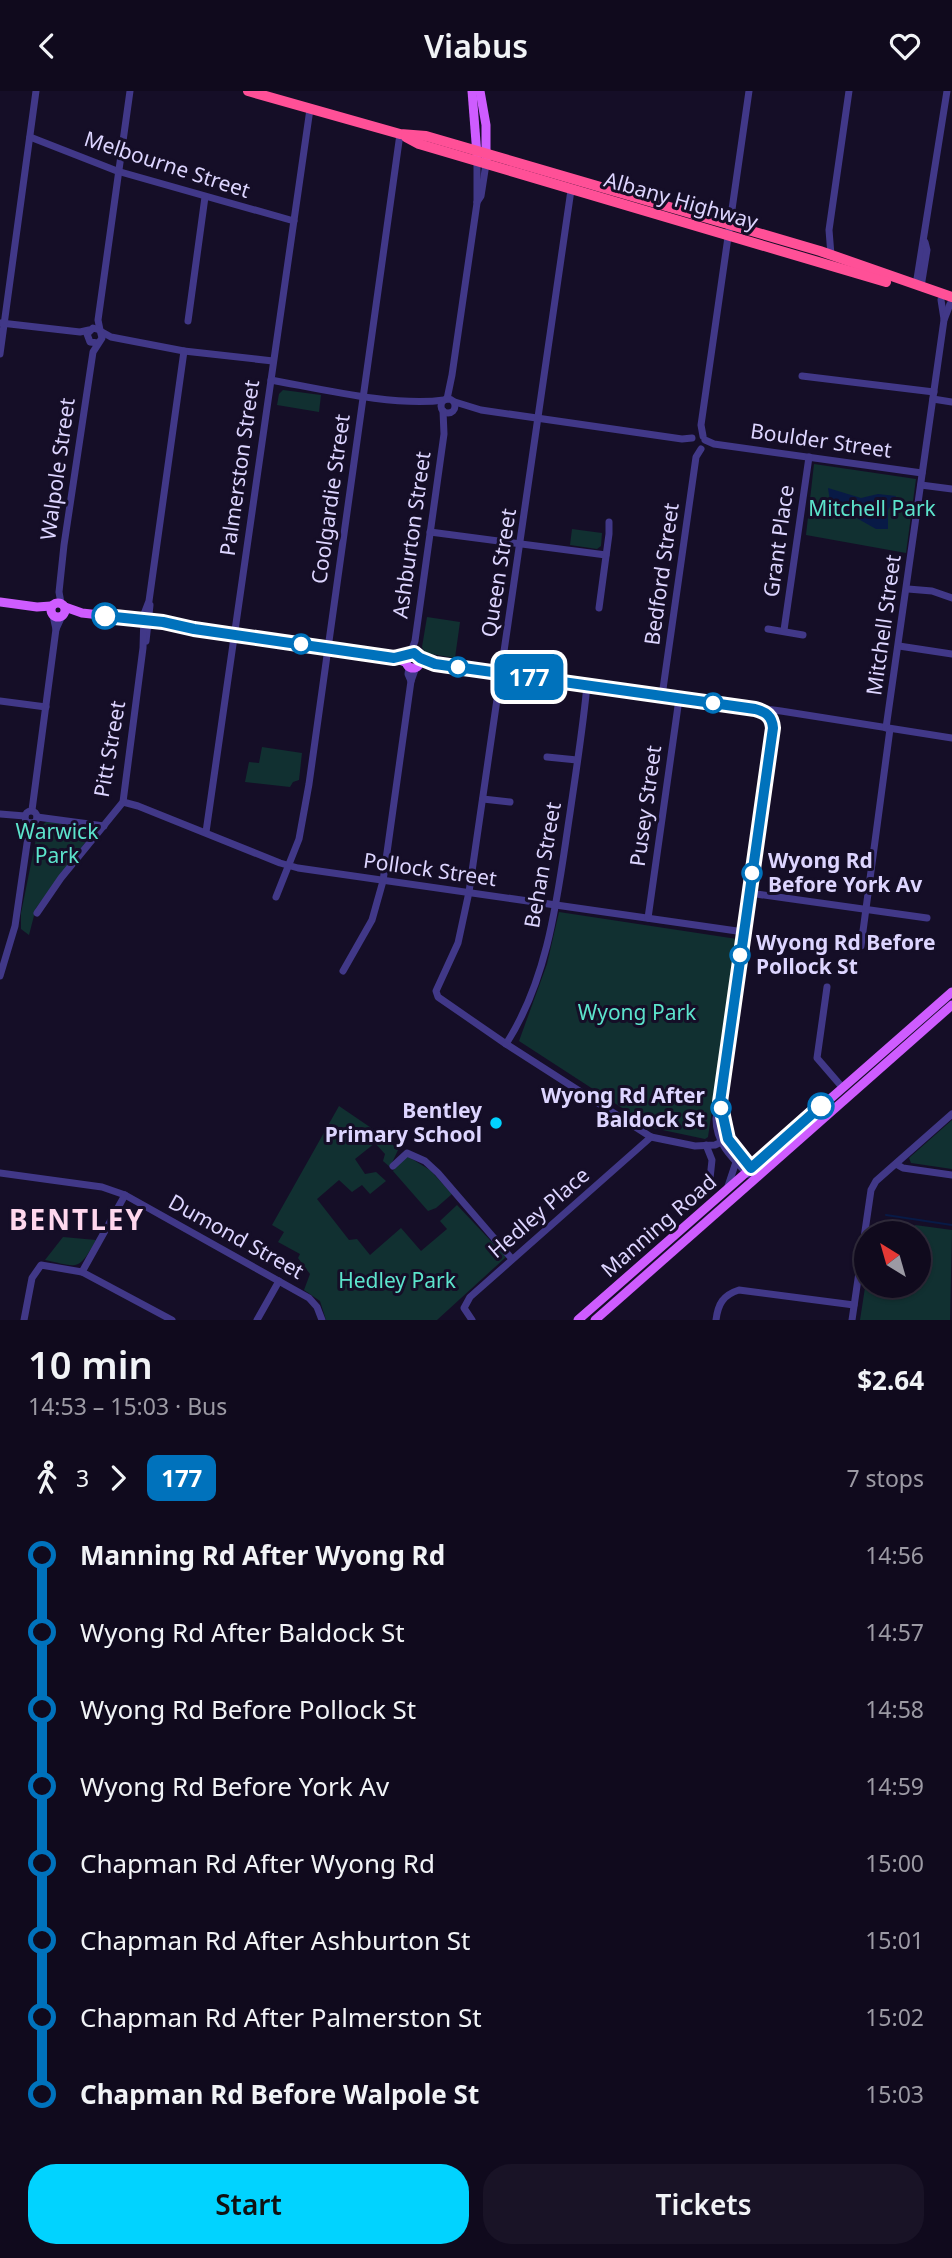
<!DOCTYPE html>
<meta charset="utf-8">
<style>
:root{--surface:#100a1d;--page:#191326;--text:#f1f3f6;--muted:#9c9aa4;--line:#302b3b;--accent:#01d3ff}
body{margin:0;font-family:"Noto Sans",sans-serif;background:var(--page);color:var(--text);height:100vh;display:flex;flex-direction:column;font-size:26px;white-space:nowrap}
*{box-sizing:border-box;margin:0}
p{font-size:23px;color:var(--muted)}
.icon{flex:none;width:38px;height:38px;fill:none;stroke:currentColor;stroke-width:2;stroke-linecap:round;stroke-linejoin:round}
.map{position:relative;height:1229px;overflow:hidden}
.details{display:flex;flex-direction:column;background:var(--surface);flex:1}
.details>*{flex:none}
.badge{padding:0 14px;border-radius:10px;font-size:24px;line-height:46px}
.needle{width:46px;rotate:323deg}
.controls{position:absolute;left:854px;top:1130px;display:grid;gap:14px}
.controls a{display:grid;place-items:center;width:77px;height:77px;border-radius:50%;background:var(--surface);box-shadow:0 2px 5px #0004,0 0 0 2px var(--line);font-size:35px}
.map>.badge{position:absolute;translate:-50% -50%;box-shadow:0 0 0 4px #fff}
.legs{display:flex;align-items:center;gap:10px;height:77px;padding:0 28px;font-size:23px}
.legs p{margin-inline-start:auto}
.head{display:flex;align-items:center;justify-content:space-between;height:119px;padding:0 28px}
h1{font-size:38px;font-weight:600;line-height:52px}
.action{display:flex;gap:14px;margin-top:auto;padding:14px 28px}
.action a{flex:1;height:80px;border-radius:28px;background:var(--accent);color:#111;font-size:28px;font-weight:600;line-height:80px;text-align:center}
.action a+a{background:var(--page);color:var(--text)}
ul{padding:0 28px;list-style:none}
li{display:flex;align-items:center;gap:24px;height:77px;font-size:26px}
li i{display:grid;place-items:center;width:10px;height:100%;margin:0 9px;background:currentColor}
li i::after{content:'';width:18px;height:18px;margin:-9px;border:5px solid;border-radius:50%;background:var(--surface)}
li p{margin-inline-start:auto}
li:first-child i{background:linear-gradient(#0000 50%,currentColor 0)}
li:last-child i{background:linear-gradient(currentColor 50%,#0000 0)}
header{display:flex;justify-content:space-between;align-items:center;height:91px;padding:0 28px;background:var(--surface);font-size:32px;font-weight:600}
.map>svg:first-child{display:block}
</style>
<header><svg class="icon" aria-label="back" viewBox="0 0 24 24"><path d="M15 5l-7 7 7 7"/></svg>Viabus<svg class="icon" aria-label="heart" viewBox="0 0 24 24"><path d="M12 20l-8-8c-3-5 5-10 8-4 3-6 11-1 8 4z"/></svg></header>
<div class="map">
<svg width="952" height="1229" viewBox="0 0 952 1229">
<rect width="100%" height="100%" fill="#150e27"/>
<g fill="#113031">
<polygon points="283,299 321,304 319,321 277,314 279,303"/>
<polygon points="814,373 916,388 906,462 806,444"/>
<polygon points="572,438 602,442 601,455 597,458 570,454"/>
<polygon points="427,526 460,531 455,567 425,562 422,556"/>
<polygon points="262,656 302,662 299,689 293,691 290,696 245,691 249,671 259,672"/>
<polygon points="47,730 84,736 90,740 90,745 36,817 29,844 21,838 21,822 38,738"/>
<polygon points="559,821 737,848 708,1046 705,1048 653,1037 519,950 547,873"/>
<polygon points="339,1015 386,1047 398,1059 390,1076 383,1070 385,1063 375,1052 355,1068 365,1083 376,1081 386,1090 370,1103 362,1094 352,1101 339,1089 317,1108 349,1149 357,1148 370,1164 401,1137 421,1160 447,1138 440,1130 457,1114 506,1166 437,1229 326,1229 320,1210 304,1199 310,1183 298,1167 300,1163 278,1151 284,1141 272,1134"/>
<polygon points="952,1029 952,1078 911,1072 909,1067"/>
<polygon points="407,1065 430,1079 452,1103 436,1117 428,1120 393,1080 402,1067"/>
<polygon points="915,1134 952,1139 950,1229 860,1229 866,1190 866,1195 919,1195 919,1143 914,1143"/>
<path d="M 63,1146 L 96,1149 C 78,1181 79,1176 45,1169 Z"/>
</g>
<polygon fill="#081a46" points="828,397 861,407 878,403 896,405 888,419 888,438 876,438 853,425 832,424"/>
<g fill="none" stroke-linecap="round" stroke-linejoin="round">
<polyline stroke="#081a46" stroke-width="2" points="886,1124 952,1134"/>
<g stroke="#413888" stroke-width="7">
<polyline points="30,46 117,80 294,130"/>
<polyline points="571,99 469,801 458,852 436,900 438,906 506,953 651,1046 695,1055 715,1054 728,1048"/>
<polyline points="477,111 481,105 486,73"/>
<polyline points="831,164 829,139 849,0"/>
<polyline points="916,194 947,0"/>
<polyline points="921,196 927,159 925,151"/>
<polyline points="941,209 944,228"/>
<polyline points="188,230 205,106"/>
<polyline points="1,232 80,241 89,239"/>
<polyline points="100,239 98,229 130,0"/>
<polyline points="102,241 111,246 184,260 273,270"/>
<polyline points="0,263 36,0"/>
<polyline points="802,285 934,301"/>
<path d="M 271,289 C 321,298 395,316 444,309"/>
<circle cx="448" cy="315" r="7"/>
<polyline points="447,308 452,284 477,112 477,70"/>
<polyline points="933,308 952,311"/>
<polyline points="455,311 481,319 682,348 692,347"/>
<polyline points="703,345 701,334 749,0"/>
<polyline points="705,349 714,353 922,382"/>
<polyline points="921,394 952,398"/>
<polyline points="430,441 606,464"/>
<polyline points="908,498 932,500 952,507"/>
<polyline points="61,512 59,501 64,454 93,261 102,247 100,239 93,237 87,243 90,251 98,252"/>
<polyline points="599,517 609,443 609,431"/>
<polyline points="53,525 56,538"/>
<polyline points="768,538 803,544"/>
<polyline points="784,539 809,366"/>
<polyline points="146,550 150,514"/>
<polyline points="899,555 952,563"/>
<polyline points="410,563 415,550 444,343 443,320"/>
<polyline points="409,576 408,583 411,590"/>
<polyline points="501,582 781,620 952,647"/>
<polyline points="662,605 696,366 701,358"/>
<polyline points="0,610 46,616"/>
<polyline points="886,637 944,229 950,213"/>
<polyline points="547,666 577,669"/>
<polyline points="483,708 510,711"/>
<polyline points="123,711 138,715 280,772 298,777 744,841"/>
<polyline points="32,719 56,538 62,525"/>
<circle cx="31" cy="726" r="6"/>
<polyline points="0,723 25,725"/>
<polyline points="37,726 104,735"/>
<polyline points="206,741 310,18"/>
<polyline points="749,802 927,827"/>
<polyline points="276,806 299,748 309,693 400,43"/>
<polyline points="37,822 61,787 123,711 143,557 144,523 149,510 184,260"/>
<polyline points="648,827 679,608"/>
<polyline points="861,855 890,638"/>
<polyline points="343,880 372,829 383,790 411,590 416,576"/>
<polyline points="0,885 15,835 30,732"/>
<polyline points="827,896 817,967 842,996"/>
<path d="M 506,953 C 550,885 558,800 570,722 C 576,680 583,637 587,594"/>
<polyline points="721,1015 728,1048 757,1085"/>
<polyline points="706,1054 712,1069 709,1097"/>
<polyline points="896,1073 903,1077 952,1084"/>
<polyline points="393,1075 407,1062 425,1070 438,1082 512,1168"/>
<polyline points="0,1082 102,1096 125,1104 309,1207 317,1216 322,1229"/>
<path d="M 748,1083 C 732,1067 716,1052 716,1028 L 773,637 C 772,625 766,621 755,618"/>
<polyline points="727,1098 736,1071"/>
<polyline points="82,1181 125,1104"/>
<polyline points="24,1229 32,1187 41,1174 82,1181 172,1229"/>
<polyline points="257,1229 279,1190"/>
<polyline points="472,1229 464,1217 470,1206 651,1046"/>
<path d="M 716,1229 C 718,1213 723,1204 739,1199 L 854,1214"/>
<polyline points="852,1229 871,1099 876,1090 952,1023"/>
</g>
<g stroke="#ce5cff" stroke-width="9">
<polyline points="472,0 477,64"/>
<polyline points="480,0 486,34 486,68"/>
<polyline points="0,511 37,516 51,515"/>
<circle cx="58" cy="519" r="7"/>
<polyline points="65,516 82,522 163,531 221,542 394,567 405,571"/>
<circle cx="413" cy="570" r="7"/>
<polyline points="420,567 435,573 501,582"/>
<polyline points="578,1229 952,901"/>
<polyline points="595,1229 952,914"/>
</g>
<g stroke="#ff5097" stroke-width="10">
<polyline points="248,0 400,43 426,45 820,160 952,206"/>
<polyline points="406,46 419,53 886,191"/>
</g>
</g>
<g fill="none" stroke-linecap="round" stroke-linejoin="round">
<defs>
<path id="line-1" d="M 105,525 L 163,531 L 194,538 L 394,567 L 414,562 L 420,567 L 435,573 L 755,618 C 766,621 772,625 773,637 L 720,1011 L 728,1048 L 751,1077 L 821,1015"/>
</defs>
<use href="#line-1" stroke="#fff" stroke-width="16"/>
<use href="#line-1" stroke="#0072bc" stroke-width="10"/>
</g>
<g fill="#fff" stroke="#0072bc" stroke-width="3.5">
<circle cx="105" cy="525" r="12"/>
<circle cx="301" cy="553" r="9"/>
<circle cx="458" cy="576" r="9"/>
<circle cx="713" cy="612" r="9"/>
<circle cx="752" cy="782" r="9"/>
<circle cx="740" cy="864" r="9"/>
<circle cx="821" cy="1015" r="12"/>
<circle cx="721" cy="1017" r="9"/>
</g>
<circle fill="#01d3ff" stroke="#150e27" stroke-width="2.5" cx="496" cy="1032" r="7"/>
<g text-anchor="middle" stroke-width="6" stroke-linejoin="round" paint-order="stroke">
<g font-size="21" fill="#ddd5ff" stroke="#150e27">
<text transform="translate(167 74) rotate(18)" y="7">Melbourne Street</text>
<text transform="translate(681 110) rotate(16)" y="7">Albany Highway</text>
<text transform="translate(821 350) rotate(8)" y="7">Boulder Street</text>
<text transform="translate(240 377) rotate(-82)" y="7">Palmerston Street</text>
<text transform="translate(58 378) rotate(-82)" y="7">Walpole Street</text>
<text transform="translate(331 408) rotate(-82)" y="7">Coolgardie Street</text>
<text transform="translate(412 444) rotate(-82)" y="7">Ashburton Street</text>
<text transform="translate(779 450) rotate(-82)" y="7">Grant Place</text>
<text transform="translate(499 482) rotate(-81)" y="7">Queen Street</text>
<text transform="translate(662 483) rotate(-82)" y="7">Bedford Street</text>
<text transform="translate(884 534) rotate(-82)" y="7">Mitchell Street</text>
<text transform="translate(110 658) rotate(-80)" y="7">Pitt Street</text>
<text transform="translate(646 715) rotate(-82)" y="7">Pusey Street</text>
<text transform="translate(543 774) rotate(-80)" y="7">Behan Street</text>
<text transform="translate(430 779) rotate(8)" y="7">Pollock Street</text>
<text transform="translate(539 1122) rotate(-41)" y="7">Hedley Place</text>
<text transform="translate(659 1135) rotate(-41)" y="7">Manning Road</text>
<text transform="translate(236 1146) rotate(29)" y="7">Dumond Street</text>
</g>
<g font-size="21" fill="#5ce4cc" stroke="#150e27">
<text x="872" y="425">Mitchell Park</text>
<text x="57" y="748">Warwick<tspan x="57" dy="24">Park</tspan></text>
<text x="637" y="929">Wyong Park</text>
<text x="397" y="1197">Hedley Park</text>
</g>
<g font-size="21" font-weight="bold" fill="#ddd5ff" stroke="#150e27" text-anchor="start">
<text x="768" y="777">Wyong Rd<tspan x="768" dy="24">Before York Av</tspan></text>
<text x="756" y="859">Wyong Rd Before<tspan x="756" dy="24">Pollock St</tspan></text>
<text x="705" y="1012" text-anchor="end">Wyong Rd After<tspan x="705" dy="24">Baldock St</tspan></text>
</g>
<g font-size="21" font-weight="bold" fill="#ddd5ff" stroke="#150e27" text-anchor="end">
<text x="482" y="1027">Bentley<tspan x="482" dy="24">Primary School</tspan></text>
</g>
<g font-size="28" font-weight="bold" letter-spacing="2" fill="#ffd7ed" stroke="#150e27">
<text x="77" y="1139">BENTLEY</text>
</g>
</g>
</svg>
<div class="controls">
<a><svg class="needle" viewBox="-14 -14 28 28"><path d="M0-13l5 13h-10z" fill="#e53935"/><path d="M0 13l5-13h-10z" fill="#9c9aa4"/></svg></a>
</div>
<b class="badge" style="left:529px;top:586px;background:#0072bc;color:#fff">177</b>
</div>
<section class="details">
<div class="head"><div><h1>10 min</h1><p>14:53 – 15:03 · Bus</p></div><b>$2.64</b></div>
<div class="legs"><svg class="icon" aria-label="walk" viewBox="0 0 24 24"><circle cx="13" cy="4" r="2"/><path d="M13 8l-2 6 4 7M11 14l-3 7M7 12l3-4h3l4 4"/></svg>3<svg class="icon" aria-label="forward" viewBox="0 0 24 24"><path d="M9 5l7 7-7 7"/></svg><b class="badge" style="background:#0072bc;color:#fff">177</b><p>7 stops</p></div>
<ul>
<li><i style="color:#0072bc"></i><b>Manning Rd After Wyong Rd</b><p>14:56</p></li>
<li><i style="color:#0072bc"></i><span>Wyong Rd After Baldock St</span><p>14:57</p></li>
<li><i style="color:#0072bc"></i><span>Wyong Rd Before Pollock St</span><p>14:58</p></li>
<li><i style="color:#0072bc"></i><span>Wyong Rd Before York Av</span><p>14:59</p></li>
<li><i style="color:#0072bc"></i><span>Chapman Rd After Wyong Rd</span><p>15:00</p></li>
<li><i style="color:#0072bc"></i><span>Chapman Rd After Ashburton St</span><p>15:01</p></li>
<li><i style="color:#0072bc"></i><span>Chapman Rd After Palmerston St</span><p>15:02</p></li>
<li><i style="color:#0072bc"></i><b>Chapman Rd Before Walpole St</b><p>15:03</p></li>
</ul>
<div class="action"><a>Start</a><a>Tickets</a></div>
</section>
